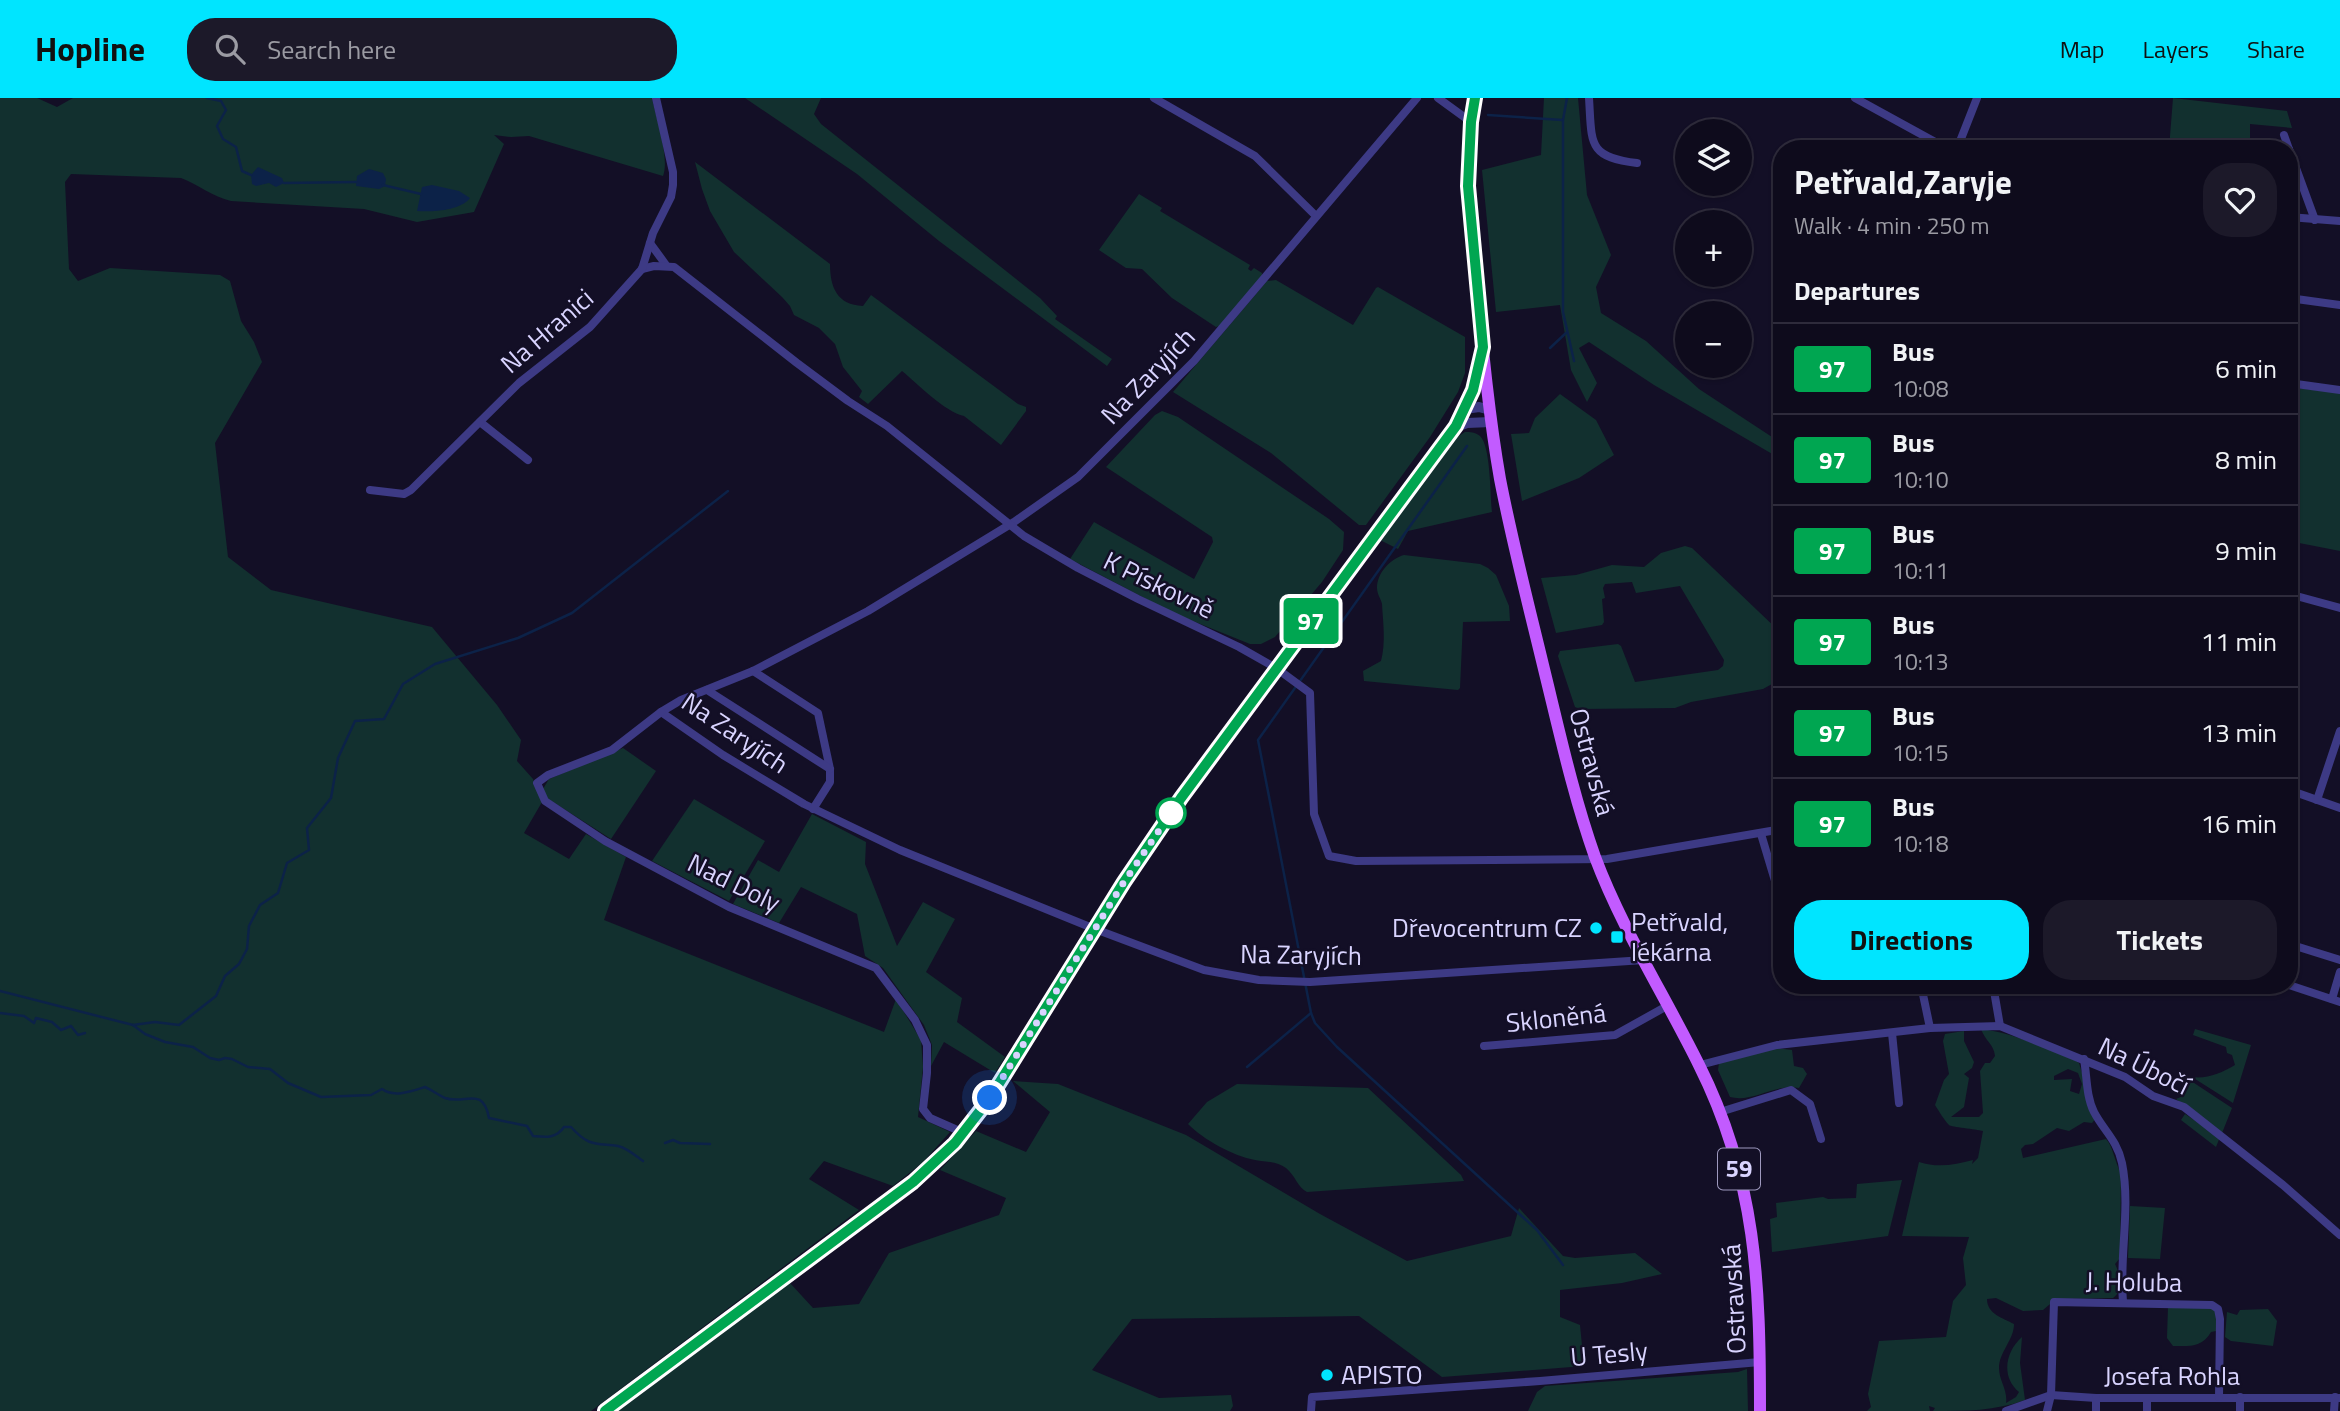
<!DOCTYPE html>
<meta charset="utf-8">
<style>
:root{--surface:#0e0b1c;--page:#1c1929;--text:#f1f3f6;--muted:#9b9ba3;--line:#2e2b3b;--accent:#00e5ff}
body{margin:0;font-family:"Titillium Web",sans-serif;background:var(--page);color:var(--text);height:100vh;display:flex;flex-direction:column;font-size:26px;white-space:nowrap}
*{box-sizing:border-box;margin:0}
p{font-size:23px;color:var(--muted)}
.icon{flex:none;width:38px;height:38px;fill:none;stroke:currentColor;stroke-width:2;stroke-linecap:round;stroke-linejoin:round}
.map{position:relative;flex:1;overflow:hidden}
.sheet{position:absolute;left:1773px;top:42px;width:525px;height:854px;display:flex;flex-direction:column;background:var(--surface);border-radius:28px;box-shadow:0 2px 5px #0004,0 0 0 2px var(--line)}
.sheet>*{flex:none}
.badge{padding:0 14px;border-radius:5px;font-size:24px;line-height:46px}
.fabs{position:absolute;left:1675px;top:21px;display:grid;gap:14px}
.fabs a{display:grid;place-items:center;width:77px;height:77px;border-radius:50%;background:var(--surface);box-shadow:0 2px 5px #0004,0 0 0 2px var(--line);font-size:35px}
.you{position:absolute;width:35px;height:35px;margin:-18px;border:5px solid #fff;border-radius:50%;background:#1a73e8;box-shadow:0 0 0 10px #1a73e833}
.map>.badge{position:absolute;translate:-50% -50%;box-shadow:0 0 0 4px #fff}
h2{padding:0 21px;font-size:26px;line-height:63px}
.round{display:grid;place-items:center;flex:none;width:74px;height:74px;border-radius:28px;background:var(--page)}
.headline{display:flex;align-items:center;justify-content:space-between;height:119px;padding:0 21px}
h1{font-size:33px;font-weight:700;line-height:52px}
.action{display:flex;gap:14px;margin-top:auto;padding:14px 21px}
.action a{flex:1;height:80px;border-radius:28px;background:var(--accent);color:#111;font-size:28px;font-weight:700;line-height:80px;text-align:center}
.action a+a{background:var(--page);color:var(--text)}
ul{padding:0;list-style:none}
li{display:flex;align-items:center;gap:21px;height:91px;padding:0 21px;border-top:2px solid var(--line)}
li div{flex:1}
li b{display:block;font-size:26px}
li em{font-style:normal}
li .badge{min-width:77px;font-weight:700;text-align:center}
header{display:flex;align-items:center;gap:42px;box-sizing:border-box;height:98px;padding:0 35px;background:var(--accent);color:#111}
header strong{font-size:33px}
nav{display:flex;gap:38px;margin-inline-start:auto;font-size:24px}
.search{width:490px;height:63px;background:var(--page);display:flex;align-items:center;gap:18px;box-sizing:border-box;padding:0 24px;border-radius:28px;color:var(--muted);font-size:26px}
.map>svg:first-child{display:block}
</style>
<header>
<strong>Hopline</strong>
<div class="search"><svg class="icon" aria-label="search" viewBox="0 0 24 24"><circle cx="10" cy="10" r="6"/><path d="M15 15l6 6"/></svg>Search here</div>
<nav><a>Map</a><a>Layers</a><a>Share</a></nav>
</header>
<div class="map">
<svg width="2340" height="1313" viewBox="0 0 2340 1313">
<rect width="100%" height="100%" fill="#130f26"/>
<g fill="#12302f" fill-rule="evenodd">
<path d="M 0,0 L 37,0 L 57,9 L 73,0 L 652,0 C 656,19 670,61 663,78 L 529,38 L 511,39 L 494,37 L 504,46 L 474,114 L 417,124 L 364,111 L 231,103 C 213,99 197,86 181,80 L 71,76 L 65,84 L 69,171 L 78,183 L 110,170 L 220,177 L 230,183 L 241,223 L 254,244 L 262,264 L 215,345 L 228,459 L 271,492 L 432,529 L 497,607 L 521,642 L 517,663 L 533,681 L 542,704 L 524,735 L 569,761 L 586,736 L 626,759 L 604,822 L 884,934 L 896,901 L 921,942 L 923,969 L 918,1019 L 950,1034 L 923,1064 L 893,1088 L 824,1063 L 809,1081 L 859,1112 L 591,1313 L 0,1313 Z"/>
<polygon points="745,0 821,0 814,16 821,26 1040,200 1057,218 1055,221 1112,261 1107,268 939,143 857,76"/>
<polygon points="1544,0 1578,0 1587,97 1611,157 1596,189 1601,215 1646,243 1699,291 1781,345 1781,361 1654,287 1589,244 1579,250 1597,285 1587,304 1571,272 1560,207 1496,214 1482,72 1541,57"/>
<polygon points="2173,0 2287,13 2292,30 2250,26 2250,51 2169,51"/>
<path d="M 695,64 L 830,166 C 830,189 837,207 863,208 L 871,197 L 1018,306 L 1026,309 L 1026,313 L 1001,347 L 964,318 C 945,314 918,286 902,273 L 868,306 L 859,299 L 862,293 L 843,269 L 835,246 L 819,230 L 794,217 L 790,208 L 782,199 L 734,154 L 710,113 L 702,91 Z"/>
<polygon points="1139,96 1162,110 1160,113 1250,167 1248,171 1251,173 1254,170 1262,175 1262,178 1222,227 1216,229 1172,200 1142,171 1126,170 1099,152"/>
<polygon points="1276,182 1353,227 1376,190 1378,189 1465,239 1465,275 1458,294 1430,339 1366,427 1359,427 1271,355 1173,294 1267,183"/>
<polygon points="2289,289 2340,295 2340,453 2289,443"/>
<polygon points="1560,296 1596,322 1614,357 1579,380 1522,403 1511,336 1529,335 1535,320"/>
<polygon points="1162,313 1178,319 1329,421 1344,434 1343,452 1322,484 1275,539 1261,546 1250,546 1173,515 1070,461 1094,424 1194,481 1213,444 1212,439 1106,369 1155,317"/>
<path d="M 1465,334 C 1470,334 1475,334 1480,338 C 1491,348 1490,399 1492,414 L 1408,433 L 1398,451 L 1380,442 L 1454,341 Z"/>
<polygon points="1685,448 1692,450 1781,535 1781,581 1763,591 1691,604 1675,610 1580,611 1575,609 1558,558 1560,553 1618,546 1621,548 1635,584 1718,572 1723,568 1724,562 1680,488 1636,495 1632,484 1605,486 1603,490 1605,500 1602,501 1604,524 1602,527 1556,535 1541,480 1576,477 1612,467 1644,469 1661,455"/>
<path d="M 1404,457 L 1480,466 L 1488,470 L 1496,477 L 1509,508 L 1510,523 L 1463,524 L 1460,590 L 1458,592 L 1364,583 L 1363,573 L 1381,563 C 1386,545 1383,524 1382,506 C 1381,501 1377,496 1377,490 C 1377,475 1390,461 1404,457 Z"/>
<polygon points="623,650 656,673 611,741 547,700 543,691 549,681"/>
<polygon points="694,701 765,743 729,803 652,763"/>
<polygon points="812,716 866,744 865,766 897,848 923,804 955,821 926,874 962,900 957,924 1005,959 995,975 944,944 931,968 932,947 924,927 883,870 865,858 857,816 801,789 779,825 733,806 758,762 779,774"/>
<path d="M 1981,931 C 2013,935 2042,949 2072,960 L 2079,965 L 2096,1020 L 2092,1025 L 2084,1024 L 2069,1033 L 2057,1030 L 2033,1046 L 2025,1047 L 2021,1051 L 2023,1060 L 2106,1041 C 2113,1048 2115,1065 2121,1075 L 2120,1160 L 2115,1166 C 2120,1176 2124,1192 2113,1200 L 2056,1201 L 2043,1212 L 2023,1213 L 1996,1200 L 1987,1201 C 1987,1216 2003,1220 2014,1226 C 2014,1242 1999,1254 1999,1270 C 1999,1283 2008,1292 2006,1305 L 2016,1299 L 2019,1294 C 2001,1279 2005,1254 2022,1239 L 2020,1265 L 2025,1302 C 1995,1313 1966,1313 1933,1313 L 1935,1310 L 1929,1308 L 1930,1313 L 1867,1313 L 1871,1309 L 1868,1296 L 1879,1243 L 1946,1239 L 1953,1203 L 1966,1187 L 1963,1160 L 1969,1139 L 1902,1138 L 1919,1064 C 1937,1070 1955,1067 1973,1062 L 1972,1066 L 1978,1060 L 1983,1033 C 1976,1031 1951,1029 1949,1027 C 1944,1022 1939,1013 1935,1007 L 1944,982 L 1949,976 L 1943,943 L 1945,936 L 1964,933 L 1964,943 L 1974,964 L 1972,970 L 1964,976 L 1969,980 L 1964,1009 L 1951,1019 L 1979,1019 L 1983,1015 L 1980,973 L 1985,965 L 1990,965 L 1995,958 C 1994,946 1985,943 1981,931 ZM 2068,971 L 2078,975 L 2082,986 L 2079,996 L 2070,993 L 2072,981 L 2054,982 L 2054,978 Z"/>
<path d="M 2195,931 L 2251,947 L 2233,1005 L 2192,979 C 2207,981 2222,975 2235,967 L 2232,957 L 2227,955 L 2226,949 L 2193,937 Z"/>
<path d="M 1776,950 L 1792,952 L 1794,968 L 1803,970 L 1807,976 L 1799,990 C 1775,985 1753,1005 1730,999 L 1718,972 L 1719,965 Z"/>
<polygon points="2188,981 2232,1010 2222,1035 2176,1001 2183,998 2186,994 2184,988"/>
<polygon points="1013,983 1058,986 1186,1037 1320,1116 1407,1163 1511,1138 1519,1110 1563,1158 1575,1160 1635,1155 1662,1176 1622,1185 1560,1192 1560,1219 1580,1227 1584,1268 1442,1279 1359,1218 1132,1221 1092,1272 1159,1300 1231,1297 1233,1308 1230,1313 618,1313 790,1185 813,1210 859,1206 889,1155 999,1117 1006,1100 940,1072 976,1033 1026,1054 1050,1014"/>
<path d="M 1237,986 L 1368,990 L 1461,1077 L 1464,1083 L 1307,1094 C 1298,1090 1295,1077 1286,1070 C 1277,1063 1266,1064 1255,1062 C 1233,1058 1204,1042 1188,1026 L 1207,1004 Z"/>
<polygon points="2185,1016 2220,1039 2216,1049 2181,1022"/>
<polygon points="1902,1082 1888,1138 1772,1154 1770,1121 1777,1119 1776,1105 1823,1099 1828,1101 1856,1100 1857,1086"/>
<polygon points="2130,1108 2165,1110 2160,1161 2128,1160"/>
<path d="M 2168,1209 L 2211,1209 L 2217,1214 L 2216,1233 L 2211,1234 C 2202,1250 2189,1248 2173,1248 L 2167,1240 Z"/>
<polygon points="2268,1211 2277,1223 2273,1248 2231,1243 2225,1239 2227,1214 2237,1217 2240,1212"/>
<polygon points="1747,1271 1748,1313 1528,1313 1537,1294 1545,1288 1738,1274"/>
</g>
<g fill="#0c2248">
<polygon points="258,69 282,80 284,85 276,89 269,85 256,88 252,86 251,77"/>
<polygon points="369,71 383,75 386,81 385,88 379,91 356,88 357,78"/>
<path d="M 432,87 L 459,93 L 470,100 C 460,113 432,114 417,113 L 422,89 Z"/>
</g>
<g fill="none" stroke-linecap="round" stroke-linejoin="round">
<g stroke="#0c2248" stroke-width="2.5">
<polyline points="207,0 221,3 226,12 217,28 223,41 236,49 242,73 251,77"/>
<polyline points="1567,0 1563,22 1563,214 1574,263"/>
<polyline points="1488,17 1562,22"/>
<polyline points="284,85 356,84"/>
<polyline points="383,87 421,96"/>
<polyline points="1550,250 1566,235"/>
<polyline points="1467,348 1258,642 1311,915 1315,925 1337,949 1537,1132 1563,1167"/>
<polyline points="0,893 133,927 155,924 179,927 216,898 225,878 239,866 247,851 249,828 260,807 278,795 287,765 309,752 307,730 331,700 338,660 355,623 384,621 403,586 435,566 518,540 572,515 728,393"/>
<polyline points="0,915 24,918 34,925 36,920 52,924 61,932 71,928 78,937 85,935"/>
<path d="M 133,927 L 145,936 L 165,944 L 193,949 L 210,960 L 219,962 L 225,960 L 232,961 L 248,969 L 270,971 L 288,985 L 321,999 L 371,997 L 382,991 C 394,1000 412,993 425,989 C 432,992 438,997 445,1000 C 465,1007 483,987 489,1020 L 527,1028 L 533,1038 C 545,1039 556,1041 564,1029 L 571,1029 C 589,1049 595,1045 618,1048 C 627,1050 636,1058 643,1063"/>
<polyline points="1247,969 1311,915"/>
<polyline points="665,1045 673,1042 680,1045 710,1046"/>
</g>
<g stroke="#3d3a85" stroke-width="8">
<polyline points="1154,0 1255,58 1316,118"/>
<polyline points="1417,0 1194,263 1078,379 1014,424 868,513 753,573 681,602 661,614 723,657 804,706 900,752 1095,831 1204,872 1259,882 1310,884 1644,862"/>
<polyline points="1438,0 1471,24"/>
<path d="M 1589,0 C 1592,45 1587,59 1637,65"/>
<polyline points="1855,0 1948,51"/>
<polyline points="2284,37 2289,51"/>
<polyline points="1957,51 1977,0"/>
<polyline points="2289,51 2315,122"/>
<polyline points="2289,119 2340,123"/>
<polyline points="650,145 666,167"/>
<polyline points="642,171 654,168 674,169 797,265 848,303 887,328 1024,438 1078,470 1138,501 1239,549 1276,570 1310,595 1314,716 1329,758 1356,763 1607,761 1782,731"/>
<polyline points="2289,200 2340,207"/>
<polyline points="2289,285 2340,292"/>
<polyline points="480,324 528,362"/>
<polyline points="370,392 404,396 411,392 519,285 590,229 642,171 653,135 671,99 673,87 673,74 656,0"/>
<polyline points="2289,496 2340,510"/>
<polyline points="753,573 818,615 830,671 830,684 813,711"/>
<polyline points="707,592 830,671"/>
<polyline points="661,614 612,652 548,677 537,685 545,703 605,743 729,809 876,870 915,922 927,947 927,975 923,1011 930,1020 964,1035"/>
<polyline points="2289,692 2340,710"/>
<polyline points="2317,702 2340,633"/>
<polyline points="1761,736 1782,806"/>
<polyline points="2289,846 2340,862"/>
<polyline points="1921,887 1930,930"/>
<polyline points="1993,887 2000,928"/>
<polyline points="2289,887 2340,904"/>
<polyline points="2332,901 2340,874"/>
<polyline points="1892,935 1899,1005"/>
<polyline points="1484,948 1615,937 1667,908"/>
<path d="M 2084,961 C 2087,978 2086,998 2094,1014 C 2104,1033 2117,1042 2122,1065 C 2131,1110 2119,1158 2123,1204"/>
<polyline points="1700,967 1777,947 1930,930 2000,928 2125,979 2153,998 2184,1009 2283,1087 2340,1137"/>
<polyline points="1720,1014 1791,992 1810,1006 1821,1041"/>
<polyline points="2147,1300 2147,1313"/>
<polyline points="1311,1313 1312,1299 1540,1283 1760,1264"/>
<polyline points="2006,1313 2051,1297 2096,1300 2340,1300"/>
<polyline points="2047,1313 2051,1297 2054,1204 2212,1207 2218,1211 2220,1221 2219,1299"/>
<polyline points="2096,1313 2096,1300"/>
<polyline points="2240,1313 2240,1299"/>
<polyline points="2334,1313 2335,1299"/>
</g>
<g stroke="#3d3a85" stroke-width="10">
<polyline points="1465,311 1479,309 1490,312"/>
<polyline points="1456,329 1467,325 1491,324"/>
<path d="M 605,1313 L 913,1084 C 968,1038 997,991 1033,931 C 1064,881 1093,831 1125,782 C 1227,626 1344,478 1456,329 L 1473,292 L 1482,256"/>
</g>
<path stroke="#c25bff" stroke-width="12" d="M 1475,0 C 1463,64 1471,127 1477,191 C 1483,254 1489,318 1500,381 C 1512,443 1528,505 1543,567 C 1559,632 1573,697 1595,759 C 1622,831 1665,898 1699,967 C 1757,1082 1760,1187 1760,1313"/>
</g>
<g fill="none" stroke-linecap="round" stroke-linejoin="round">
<defs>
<polyline id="line" points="605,1313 913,1084 955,1045 990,1000 1124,784 1181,700 1456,328 1473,292 1483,249 1468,88 1471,24 1475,0"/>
</defs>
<use href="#line" stroke="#fff" stroke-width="16"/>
<use href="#line" stroke="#00a651" stroke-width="10"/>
<polyline stroke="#d9d4ff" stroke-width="7" stroke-dasharray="0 12.6" points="990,1000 1124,784 1171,715"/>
</g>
<circle fill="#fff" stroke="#00a651" stroke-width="3.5" cx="1171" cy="715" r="14"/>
<g fill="#00e5ff" stroke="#130f26" stroke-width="2.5">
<circle cx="1596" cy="830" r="7"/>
<rect x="1610" y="832" width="14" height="14" rx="3.5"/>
<circle cx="1327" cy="1277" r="7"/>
</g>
<g text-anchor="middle" stroke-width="5" stroke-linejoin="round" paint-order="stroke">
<rect fill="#130f26" stroke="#9e99be" stroke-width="2" x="1718" y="1050.5" width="42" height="41" rx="5"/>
<g font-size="24" font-weight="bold" fill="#d9d4ff">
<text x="1739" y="1079">59</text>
</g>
<g font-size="26" fill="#d9d4ff" stroke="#130f26">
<text transform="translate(547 233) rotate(-41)" y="9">Na Hranici</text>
<text transform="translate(1148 278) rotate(-46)" y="9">Na Zaryjích</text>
<text transform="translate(1159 487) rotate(26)" y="9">K Pískovně</text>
<text transform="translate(735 635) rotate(34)" y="9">Na Zaryjích</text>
<text transform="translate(1592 664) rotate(75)" y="9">Ostravská</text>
<text transform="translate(734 785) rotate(26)" y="9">Nad Doly</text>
<text transform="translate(1301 857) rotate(1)" y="9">Na Zaryjích</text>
<text transform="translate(1556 920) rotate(-6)" y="9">Skloněná</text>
<text transform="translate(2144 968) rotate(26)" y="9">Na Úbočí</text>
<text transform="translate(2134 1184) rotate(1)" y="9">J. Holuba</text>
<text transform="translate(1734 1201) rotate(-93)" y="9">Ostravská</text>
<text transform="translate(1609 1256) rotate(-5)" y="9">U Tesly</text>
<text x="2172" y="1287">Josefa Rohla</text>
</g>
<g font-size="26" fill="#d9d4ff" stroke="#130f26" text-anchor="start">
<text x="1631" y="833">Petřvald,<tspan x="1631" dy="30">lékárna</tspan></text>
<text x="1582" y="839" text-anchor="end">Dřevocentrum CZ</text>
<text x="1341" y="1286">APISTO</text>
</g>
</g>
</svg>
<div class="fabs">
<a><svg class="icon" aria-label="layers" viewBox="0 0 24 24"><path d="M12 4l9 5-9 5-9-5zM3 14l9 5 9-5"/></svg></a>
<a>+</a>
<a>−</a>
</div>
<div class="you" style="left:990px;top:1000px"></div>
<b class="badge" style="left:1311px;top:523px;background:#00a651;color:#fff">97</b>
<section class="sheet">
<div class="headline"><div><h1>Petřvald,Zaryje</h1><p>Walk · 4 min · 250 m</p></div><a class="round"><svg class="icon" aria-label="heart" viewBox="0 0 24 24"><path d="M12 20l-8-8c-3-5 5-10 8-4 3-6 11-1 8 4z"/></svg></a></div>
<h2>Departures</h2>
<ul>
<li><span class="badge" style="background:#00a651;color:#fff">97</span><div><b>Bus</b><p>10:08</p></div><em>6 min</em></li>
<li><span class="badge" style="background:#00a651;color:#fff">97</span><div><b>Bus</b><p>10:10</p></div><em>8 min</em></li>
<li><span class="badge" style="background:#00a651;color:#fff">97</span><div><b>Bus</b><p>10:11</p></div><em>9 min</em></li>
<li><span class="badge" style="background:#00a651;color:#fff">97</span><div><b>Bus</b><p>10:13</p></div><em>11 min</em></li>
<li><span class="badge" style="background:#00a651;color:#fff">97</span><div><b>Bus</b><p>10:15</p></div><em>13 min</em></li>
<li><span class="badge" style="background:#00a651;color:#fff">97</span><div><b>Bus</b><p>10:18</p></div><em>16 min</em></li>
</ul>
<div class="action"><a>Directions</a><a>Tickets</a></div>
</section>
</div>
